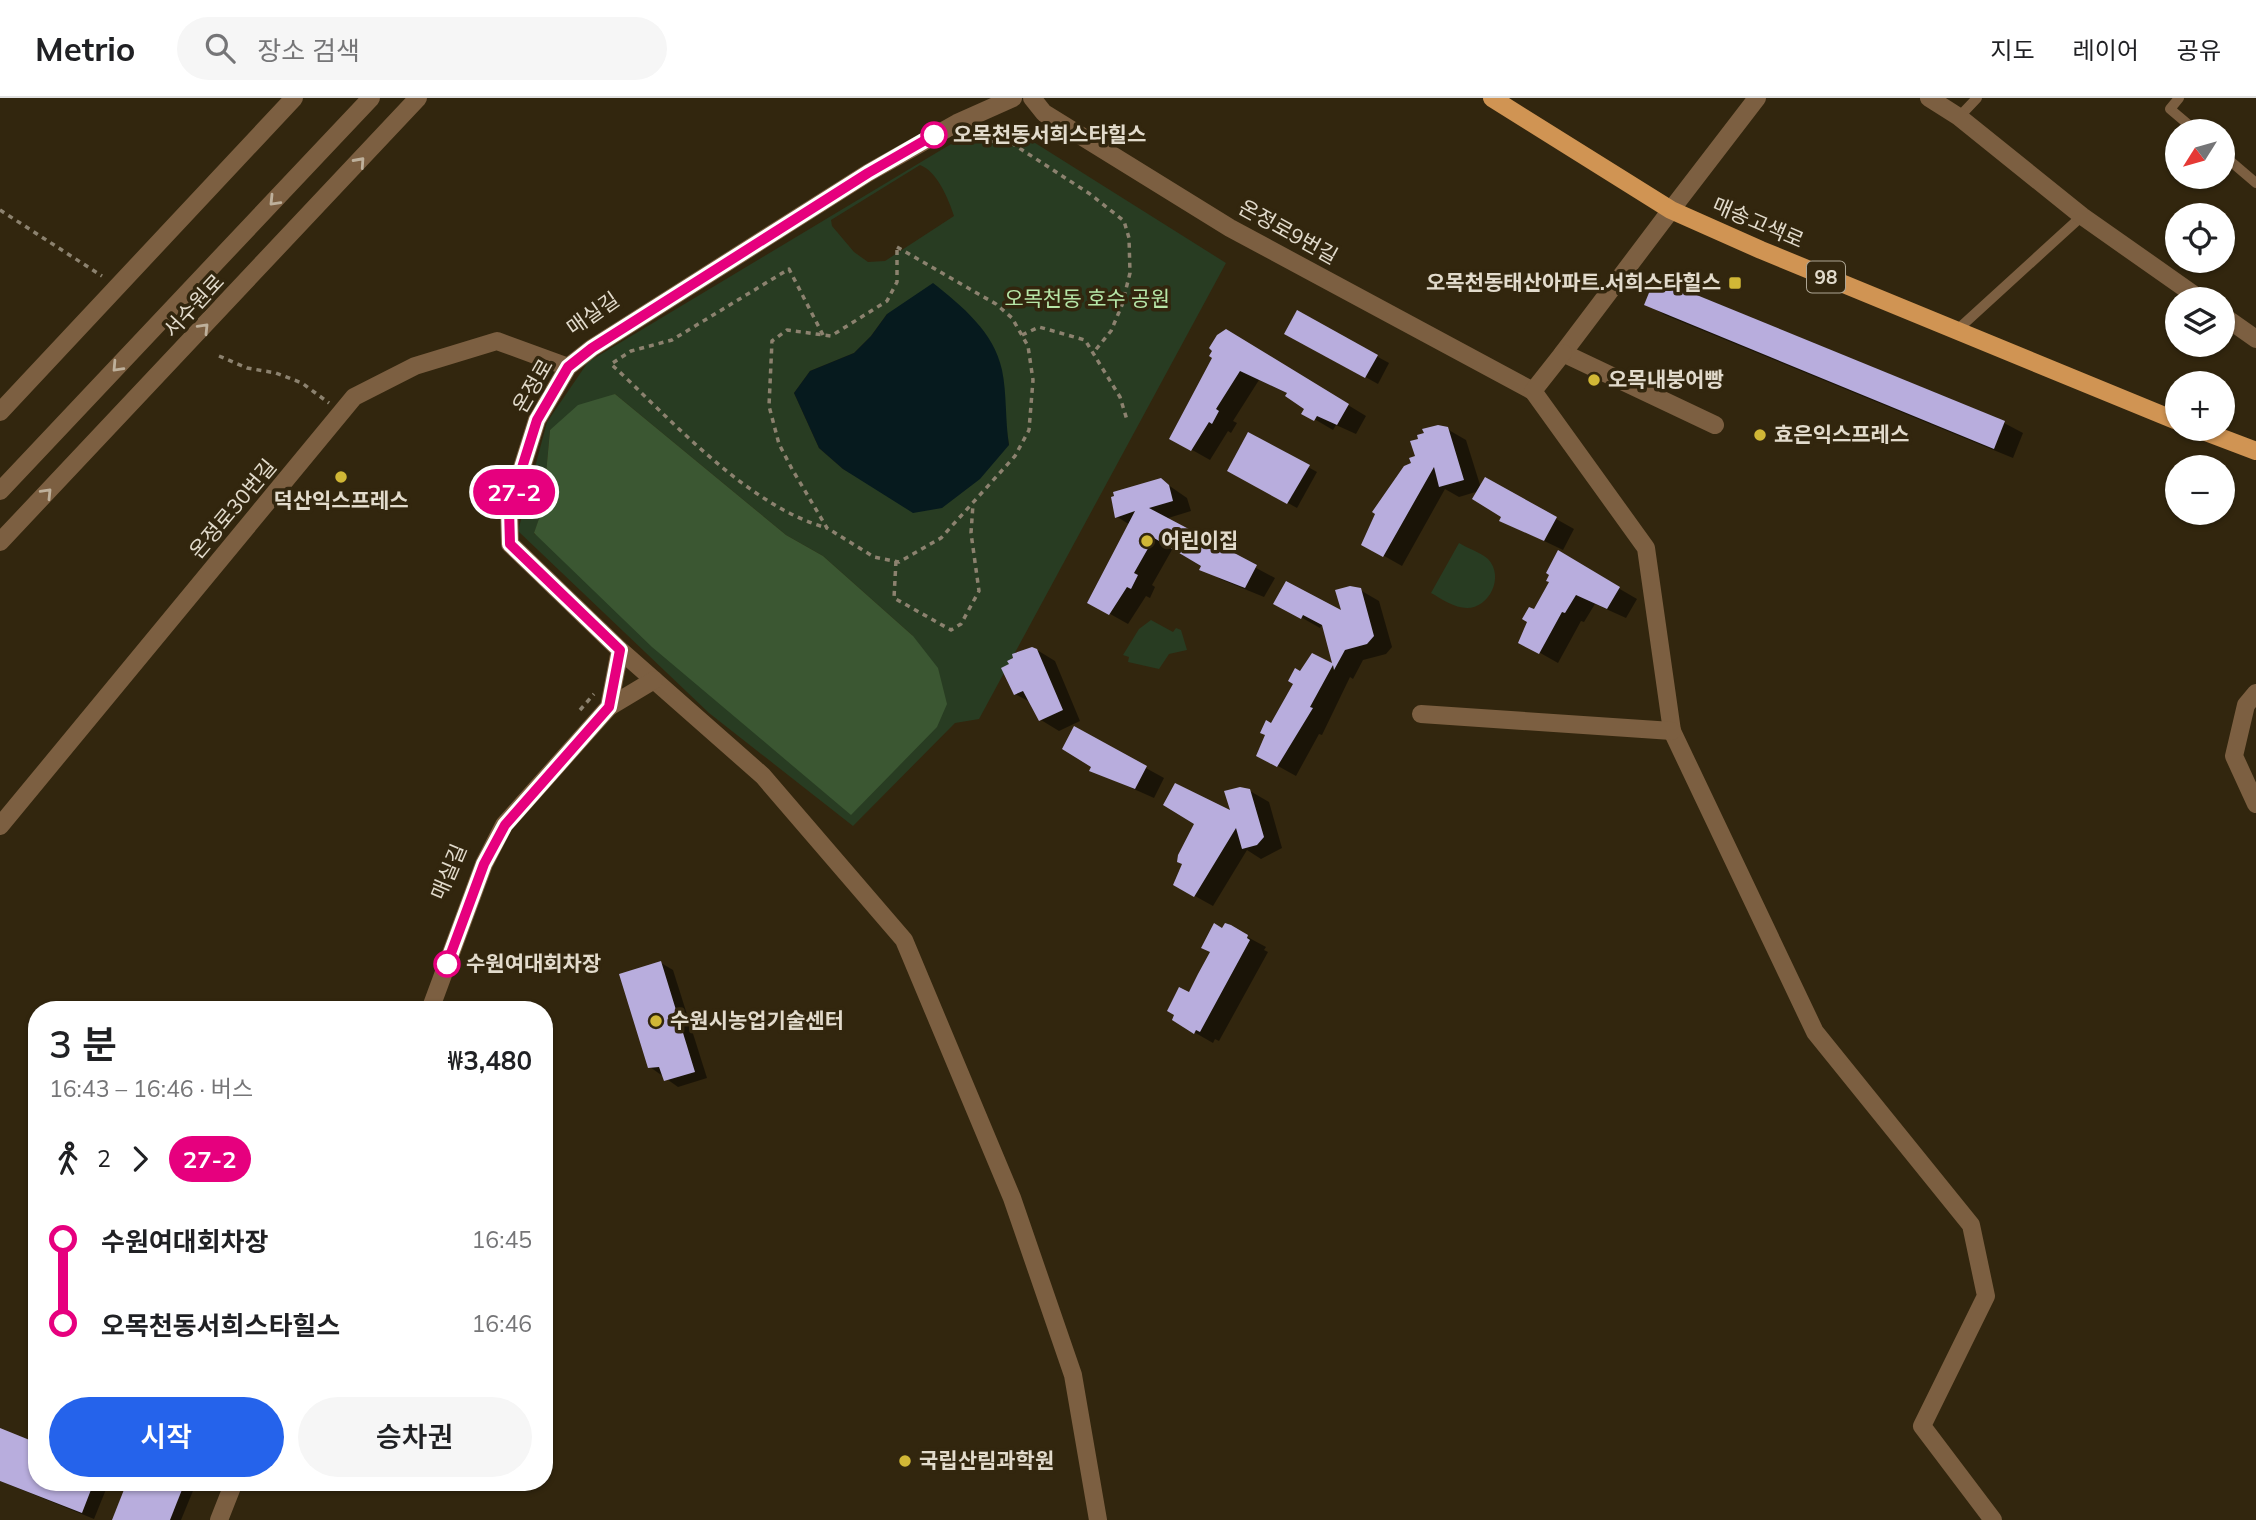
<!DOCTYPE html>
<html lang="ko">
<meta charset="utf-8">
<style>
:root{--surface:#fff;--page:#f6f6f6;--text:#202124;--muted:#757577;--line:#e0e0e0;--accent:#2563eb}
body{margin:0;font-family:Mulish,"Noto Sans KR",sans-serif;background:var(--page);color:var(--text);height:100vh;display:flex;flex-direction:column;font-size:26px;white-space:nowrap}
*{box-sizing:border-box;margin:0}
p{font-size:23px;color:var(--muted)}
.icon{flex:none;width:38px;height:38px;fill:none;stroke:currentColor;stroke-width:2;stroke-linecap:round;stroke-linejoin:round}
.map{position:relative;flex:1;overflow:hidden}
.details{position:absolute;left:28px;top:903px;width:525px;height:490px;display:flex;flex-direction:column;background:var(--surface);border-radius:28px;box-shadow:0 2px 5px #0004}
.details>*{flex:none}
.badge{padding:0 14px;border-radius:23px;font-size:24px;line-height:46px}
.needle{width:46px;rotate:233deg}
.tools{position:absolute;left:2165px;top:21px;display:grid;gap:14px}
.tools a{display:grid;place-items:center;width:70px;height:70px;border-radius:50%;background:var(--surface);box-shadow:0 2px 5px #0004;font-size:35px}
.map>.badge{position:absolute;translate:-50% -50%;box-shadow:0 0 0 4px #fff}
.legs{display:flex;align-items:center;gap:10px;height:77px;padding:0 21px;font-size:23px}
.legs p{margin-inline-start:auto}
.summary{display:flex;align-items:center;justify-content:space-between;height:119px;padding:0 21px}
h1{font-size:38px;font-weight:600;line-height:52px}
.button{display:flex;gap:14px;margin-top:auto;padding:14px 21px}
.button a{flex:1;height:80px;border-radius:42px;background:var(--accent);color:#fff;font-size:28px;font-weight:600;line-height:80px;text-align:center}
.button a+a{background:var(--page);color:var(--text)}
ul{padding:0 21px;list-style:none}
li{display:flex;align-items:center;gap:24px;height:84px;font-size:26px}
li i{display:grid;place-items:center;width:10px;height:100%;margin:0 9px;background:currentColor}
li i::after{content:'';width:18px;height:18px;margin:-9px;border:5px solid;border-radius:50%;background:var(--surface)}
li p{margin-inline-start:auto}
li:first-child i{background:linear-gradient(#0000 50%,currentColor 0)}
li:last-child i{background:linear-gradient(currentColor 50%,#0000 0)}
header{display:flex;align-items:center;gap:42px;box-sizing:border-box;height:98px;padding:0 35px;background:var(--surface);border-bottom:2px solid var(--line)}
header strong{font-size:33px}
nav{display:flex;gap:38px;margin-inline-start:auto;font-size:24px}
.search{width:490px;height:63px;background:var(--page);display:flex;align-items:center;gap:18px;box-sizing:border-box;padding:0 24px;border-radius:38px;color:var(--muted);font-size:26px}
.map>svg:first-child{display:block}
</style>
<header>
<strong>Metrio</strong>
<div class="search"><svg class="icon" aria-label="search" viewBox="0 0 24 24"><circle cx="10" cy="10" r="6"/><path d="M15 15l6 6"/></svg>장소 검색</div>
<nav><a>지도</a><a>레이어</a><a>공유</a></nav>
</header>
<div class="map">
<svg width="2256" height="1422" viewBox="0 0 2256 1422">
<rect width="100%" height="100%" fill="#32260e"/>
<g fill="#283c22" fill-rule="evenodd">
<path d="M 1003,35 L 1032,43 L 1226,165 L 979,621 L 955,625 L 853,728 L 709,615 L 518,433 L 547,324 L 588,264 L 961,40 ZM 920,67 C 937,73 949,102 954,118 L 885,163 L 868,164 L 854,154 L 832,128 L 831,122 ZM 887,216 L 1005,321 L 1009,347 L 874,388 L 843,371 L 819,350 L 794,295 L 810,273 L 854,255 L 871,238 ZM 615,296 L 786,437 L 823,458 L 913,538 L 534,436 L 543,409 L 550,332 Z"/>
<path d="M 1459,445 C 1467,450 1480,454 1488,461 C 1505,479 1489,510 1467,510 C 1454,510 1442,501 1431,495 Z"/>
<polygon points="1151,522 1173,534 1176,530 1181,532 1187,552 1169,556 1159,571 1128,564 1129,559 1123,557 1139,531"/>
</g>
<polygon fill="#3b5732" points="615,296 786,437 823,458 913,538 938,570 947,606 937,629 851,717 652,549 534,435 543,409 550,332 578,307"/>
<path fill="#061a1e" d="M 933,185 C 962,208 994,234 1002,272 C 1007,296 1005,322 1009,347 L 980,381 L 942,410 L 913,415 L 843,371 L 819,350 L 794,295 L 810,273 L 854,255 L 871,238 L 887,216 Z"/>
<g fill="#0007">
<polygon points="1646,206 2004,325 2023,335 2013,360 1665,217"/>
<polygon points="1297,215 1389,265 1378,286 1286,235"/>
<polygon points="1244,244 1366,318 1356,336 1336,327 1333,332 1304,315 1306,311 1289,296 1259,282 1233,323 1237,325 1231,335 1228,333 1210,362 1171,340"/>
<polygon points="1447,331 1466,342 1481,390 1485,381 1574,431 1563,452 1501,422 1503,419 1479,393 1459,399 1445,391 1402,468 1363,446 1380,403"/>
<polygon points="1249,336 1317,374 1297,410 1229,372"/>
<polygon points="1161,382 1187,400 1191,413 1165,421 1275,480 1264,499 1220,481 1173,450 1152,487 1155,489 1150,500 1146,498 1128,526 1089,504 1130,427 1116,418 1112,404 1114,395"/>
<polygon points="1558,455 1637,501 1626,520 1595,506 1584,524 1581,523 1558,565 1521,544 1551,483"/>
<polygon points="1360,492 1379,503 1392,549 1386,556 1363,562 1353,581 1350,579 1322,637 1319,636 1296,678 1258,657 1313,557 1335,569 1323,525 1320,530 1276,505 1344,515"/>
<polygon points="1037,552 1055,563 1080,623 1059,633 1041,622 1032,605 1015,596 1016,561"/>
<polygon points="1075,631 1164,680 1154,700 1091,672 1093,669"/>
<polygon points="1250,693 1269,704 1282,750 1261,761 1247,752 1213,808 1175,787"/>
<polygon points="1225,827 1266,849 1264,852 1268,854 1219,943 1215,941 1213,945 1178,925 1189,896"/>
<polygon points="661,865 673,872 707,980 678,989 650,969"/>
<polygon points="50,907 60,912 47,912"/>
<polygon points="0,1332 37,1384 109,1384 94,1421 0,1383"/>
<polygon points="129,1384 188,1384 195,1388 181,1422 114,1422"/>
</g>
<g fill="#b8addd">
<polygon points="1655,180 2005,323 1994,351 1644,207"/>
<polygon points="1297,212 1378,257 1365,280 1284,236"/>
<polygon points="1226,231 1349,306 1337,327 1317,318 1314,323 1301,316 1304,311 1285,298 1287,295 1240,273 1216,311 1219,313 1212,326 1209,324 1191,353 1169,341 1212,260 1209,258 1212,253 1209,250 1217,237"/>
<polygon points="1438,327 1448,329 1464,382 1439,389 1434,369 1383,459 1361,447 1375,416 1372,414 1404,368 1411,365 1409,360 1415,358 1410,343 1418,341 1417,337 1424,335 1422,331"/>
<polygon points="1248,334 1310,367 1287,406 1227,373"/>
<polygon points="1485,379 1557,419 1544,443 1499,423 1501,419 1472,401"/>
<polygon points="1161,380 1169,387 1173,403 1149,410 1257,467 1245,490 1199,472 1201,468 1154,440 1134,475 1138,477 1131,491 1127,489 1109,517 1087,505 1135,413 1115,420 1111,399 1114,398 1113,394"/>
<polygon points="1558,452 1620,489 1607,511 1576,497 1565,515 1562,514 1539,556 1518,545 1527,524 1522,521 1529,509 1534,511 1549,484 1546,483 1549,477 1546,475"/>
<polygon points="1286,483 1341,512 1335,492 1350,488 1361,490 1374,538 1367,546 1345,552 1334,572 1333,567 1310,609 1313,610 1277,669 1256,658 1265,637 1260,635 1266,622 1271,625 1293,586 1288,583 1295,570 1300,573 1312,555 1332,565 1322,527 1303,517 1301,521 1273,506"/>
<polygon points="1032,549 1037,551 1063,612 1039,623 1023,593 1014,597 1001,570 1009,566 1007,563 1013,560 1012,556"/>
<polygon points="1074,628 1147,668 1135,691 1089,673 1091,669 1062,651"/>
<polygon points="1175,685 1230,712 1224,693 1240,689 1250,691 1264,739 1257,747 1242,751 1236,730 1194,799 1173,787 1182,766 1177,764 1178,757 1194,726 1163,707"/>
<polygon points="1214,825 1222,830 1225,825 1231,827 1248,837 1247,840 1250,842 1200,934 1196,932 1194,936 1172,922 1174,917 1167,913 1179,889 1189,894 1198,876 1210,854 1201,850"/>
<polygon points="661,863 695,974 664,983 659,969 648,970 619,876"/>
<polygon points="0,1330 37,1345 37,1384 94,1384 82,1415 0,1383"/>
<polygon points="127,1384 185,1384 170,1422 112,1422"/>
</g>
<g fill="none" stroke-linecap="round" stroke-linejoin="round">
<g stroke="#8c826f" stroke-width="3.5" stroke-dasharray="5 5" stroke-linecap="butt">
<polyline points="973,36 981,42 1013,46 1090,96 1124,123 1129,140 1130,175 1122,207 1111,233 1093,255"/>
<polyline points="0,112 102,178"/>
<polygon points="897,149 996,206 1012,220 1028,248 1033,282 1029,332 1015,358 941,440 899,464 874,459 827,430 792,371 779,346 769,308 772,243 787,232 831,238 887,203 897,184"/>
<path d="M 823,237 L 789,171 L 672,242 L 631,253 L 611,266 C 671,321 747,408 827,430"/>
<polyline points="1022,237 1039,229 1085,242 1120,299 1127,322"/>
<polyline points="219,258 247,270 276,275 302,285 329,305"/>
<polyline points="896,463 894,500 951,532 961,526 979,493 971,435 973,406"/>
<polyline points="580,612 594,596"/>
</g>
<g stroke="#7c5f41" stroke-width="10">
<polyline points="2179,0 2170,11 2196,33"/>
<polyline points="1959,19 1977,0"/>
<polyline points="2222,56 2256,85"/>
<polyline points="1956,233 2082,118"/>
</g>
<g stroke="#7c5f41" stroke-width="18">
<polyline points="1013,0 957,25 868,75 592,250 568,269 537,322 509,411 510,446 620,552 763,678 904,842 1012,1100 1073,1277 1098,1422"/>
<polyline points="1032,0 1044,15 1230,130 1533,293"/>
<polyline points="1929,0 1959,19 2082,118 2200,201"/>
<polyline points="1671,112 1563,255 1715,327"/>
<polyline points="2222,217 2256,241"/>
<polyline points="1563,255 1533,293 1646,450 1672,633 1815,934 1971,1127 1986,1198 1922,1328 1993,1422"/>
<polyline points="0,314 294,0"/>
<polyline points="2256,595 2246,607 2234,658 2256,706"/>
<polyline points="609,609 654,582"/>
<polyline points="1421,616 1672,633"/>
<polyline points="0,728 354,299 415,268 497,243 568,269"/>
<polyline points="430,912 484,766 504,727 609,609 620,552"/>
<polyline points="219,1422 234,1384"/>
</g>
<g stroke="#7c5f41" stroke-width="18">
<polyline points="1671,112 1757,0"/>
<polyline points="0,393 371,0"/>
<polyline points="0,444 418,0"/>
</g>
<g stroke="#d09453" stroke-width="18">
<polyline points="1492,0 1671,112 1761,152 2177,323"/>
<polyline points="2198,331 2256,353"/>
</g>
</g>
<defs><path id="oneway-chevron" d="M-2-3.5L2.5 0L-2 3.5" fill="none" stroke-width="1.6" stroke-linecap="round" stroke-linejoin="round" transform="scale(1.75)"/></defs>
<g stroke="#beb09b">
<use href="#oneway-chevron" transform="translate(360 64) rotate(-48)"/>
<use href="#oneway-chevron" transform="translate(274 103) rotate(134)"/>
<use href="#oneway-chevron" transform="translate(204 230) rotate(-46)"/>
<use href="#oneway-chevron" transform="translate(117 269) rotate(133)"/>
<use href="#oneway-chevron" transform="translate(47 395) rotate(-46)"/>
</g>
<g fill="none" stroke-linecap="round" stroke-linejoin="round">
<defs>
<polyline id="line-1" points="447,866 484,766 505,727 609,609 620,552 510,446 509,411 537,322 568,269 592,250 868,75 934,37"/>
</defs>
<use href="#line-1" stroke="#fff" stroke-width="16"/>
<use href="#line-1" stroke="#e6007e" stroke-width="10"/>
</g>
<g fill="#fff" stroke="#e6007e" stroke-width="3.5">
<circle cx="934" cy="37" r="12"/>
<circle cx="447" cy="866" r="12"/>
</g>
<g fill="#d1b736" stroke="#32260e" stroke-width="2.5">
<rect x="1728" y="178" width="14" height="14" rx="3.5"/>
<circle cx="1594" cy="282" r="7"/>
<circle cx="1760" cy="337" r="7"/>
<circle cx="341" cy="379" r="7"/>
<circle cx="1147" cy="443" r="7"/>
<circle cx="656" cy="923" r="7"/>
<circle cx="905" cy="1363" r="7"/>
</g>
<g text-anchor="middle" stroke-width="7" stroke-linejoin="round" paint-order="stroke">
<rect fill="#32260e" stroke="#ada593" stroke-width="2" x="1807" y="163.5" width="38" height="31" rx="5"/>
<g font-size="19" font-weight="bold" fill="#e2dbcc">
<text x="1826" y="186">98</text>
</g>
<g font-size="21" font-weight="bold" fill="#e2dbcc" stroke="#32260e" text-anchor="start">
<text x="953" y="44">오목천동서희스타힐스</text>
<text x="466" y="873">수원여대회차장</text>
</g>
<g font-size="21" fill="#e2dbcc" stroke="#32260e">
<text transform="translate(1758 125) rotate(23)" y="7">매송고색로</text>
<text transform="translate(1288 134) rotate(29)" y="7">온정로9번길</text>
<text transform="translate(194 208) rotate(-47)" y="7">서수원로</text>
<text transform="translate(593 216) rotate(-35)" y="7">매실길</text>
<text transform="translate(533 288) rotate(-60)" y="7">온정로</text>
<text transform="translate(233 411) rotate(-50)" y="7">온정로30번길</text>
<text transform="translate(449 774) rotate(-67)" y="7">매실길</text>
</g>
<g font-size="21" font-weight="bold" fill="#e2dbcc" stroke="#32260e" text-anchor="start">
<text x="1721" y="192" text-anchor="end">오목천동태산아파트.서희스타힐스</text>
<text x="1608" y="289">오목내붕어빵</text>
<text x="1774" y="344">효은익스프레스</text>
<text x="341" y="410" text-anchor="middle">덕산익스프레스</text>
<text x="1161" y="450">어린이집</text>
<text x="670" y="930">수원시농업기술센터</text>
<text x="919" y="1370">국립산림과학원</text>
</g>
<g font-size="21" fill="#b6e6a7" stroke="#32260e">
<text x="1087" y="208">오목천동 호수 공원</text>
</g>
</g>
</svg>
<div class="tools">
<a><svg class="needle" viewBox="-14 -14 28 28"><path d="M0-13l5 13h-10z" fill="#e53935"/><path d="M0 13l5-13h-10z" fill="#757577"/></svg></a>
<a><svg class="icon" aria-label="locate" viewBox="0 0 24 24"><circle cx="12" cy="12" r="6"/><path d="M12 2v4M12 18v4M2 12h4M18 12h4"/></svg></a>
<a><svg class="icon" aria-label="layers" viewBox="0 0 24 24"><path d="M12 4l9 5-9 5-9-5zM3 14l9 5 9-5"/></svg></a>
<a>+</a>
<a>−</a>
</div>
<b class="badge" style="left:514px;top:394px;background:#e6007e;color:#fff">27-2</b>
<section class="details">
<div class="summary"><div><h1>3 분</h1><p>16:43 – 16:46 · 버스</p></div><b>₩3,480</b></div>
<div class="legs"><svg class="icon" aria-label="walk" viewBox="0 0 24 24"><circle cx="13" cy="4" r="2"/><path d="M13 8l-2 6 4 7M11 14l-3 7M7 12l3-4h3l4 4"/></svg>2<svg class="icon" aria-label="forward" viewBox="0 0 24 24"><path d="M9 5l7 7-7 7"/></svg><b class="badge" style="background:#e6007e;color:#fff">27-2</b></div>
<ul>
<li><i style="color:#e6007e"></i><b>수원여대회차장</b><p>16:45</p></li>
<li><i style="color:#e6007e"></i><b>오목천동서희스타힐스</b><p>16:46</p></li>
</ul>
<div class="button"><a>시작</a><a>승차권</a></div>
</section>
</div>
